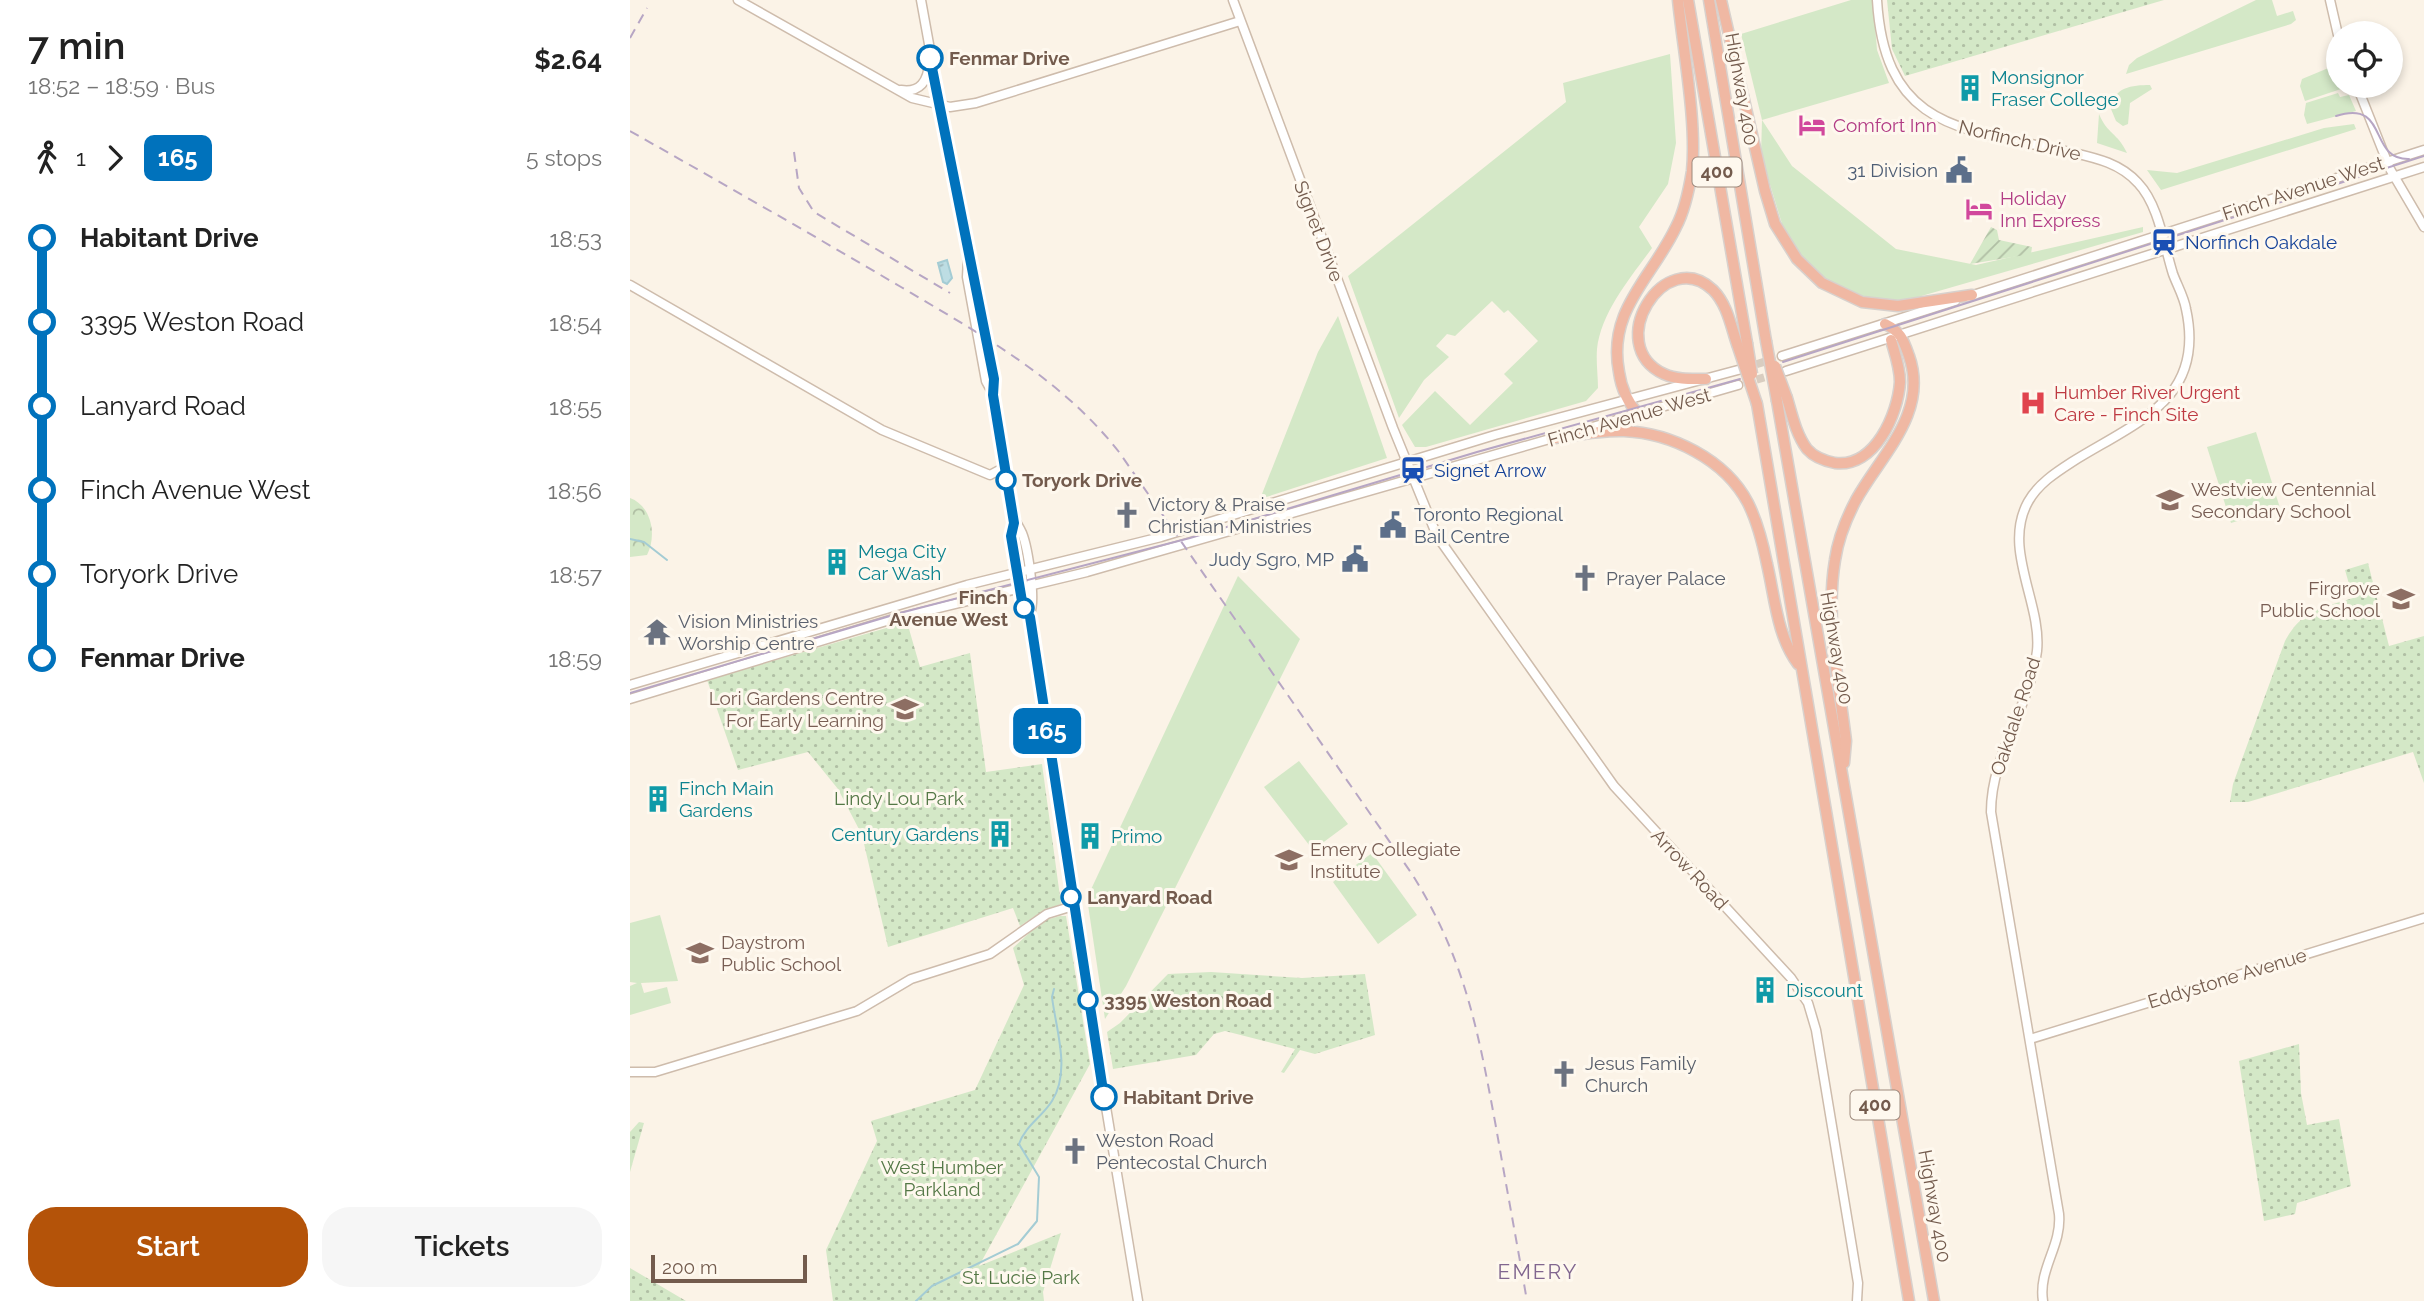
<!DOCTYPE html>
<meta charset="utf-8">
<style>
:root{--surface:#fff;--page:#f6f6f6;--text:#222;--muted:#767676;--accent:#b45309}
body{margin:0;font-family:Raleway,sans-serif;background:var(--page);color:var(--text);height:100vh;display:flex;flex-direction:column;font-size:26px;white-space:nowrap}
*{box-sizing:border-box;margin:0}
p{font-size:23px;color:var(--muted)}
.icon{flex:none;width:38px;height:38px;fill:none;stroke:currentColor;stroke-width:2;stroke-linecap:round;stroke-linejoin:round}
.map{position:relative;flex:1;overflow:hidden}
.panel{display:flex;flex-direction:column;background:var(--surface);width:630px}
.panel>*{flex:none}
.badge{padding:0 14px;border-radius:10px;font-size:24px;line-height:46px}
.controls{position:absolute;left:1696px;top:21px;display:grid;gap:14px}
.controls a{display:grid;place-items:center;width:77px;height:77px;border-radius:50%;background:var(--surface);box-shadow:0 4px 10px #0003;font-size:35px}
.scale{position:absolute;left:21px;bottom:18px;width:156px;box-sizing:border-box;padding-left:7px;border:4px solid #735b4d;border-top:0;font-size:19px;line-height:24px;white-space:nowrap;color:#735b4d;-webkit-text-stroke:5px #fef8ee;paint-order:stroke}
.map>.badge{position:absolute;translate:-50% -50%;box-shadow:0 0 0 4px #fff}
.legs{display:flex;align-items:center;gap:10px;height:77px;padding:0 28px;font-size:23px}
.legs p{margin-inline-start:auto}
.head{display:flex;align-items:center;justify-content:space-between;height:119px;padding:0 28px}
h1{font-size:38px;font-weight:600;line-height:52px}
.cta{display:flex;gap:14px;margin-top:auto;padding:14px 28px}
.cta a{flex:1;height:80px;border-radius:28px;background:var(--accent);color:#fff;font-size:28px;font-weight:600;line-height:80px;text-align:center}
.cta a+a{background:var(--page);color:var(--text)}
ul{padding:0 28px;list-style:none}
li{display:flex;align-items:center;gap:24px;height:84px;font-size:26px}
li i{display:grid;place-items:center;width:10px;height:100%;margin:0 9px;background:currentColor}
li i::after{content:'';width:18px;height:18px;margin:-9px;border:5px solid;border-radius:50%;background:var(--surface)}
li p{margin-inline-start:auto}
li:first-child i{background:linear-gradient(#0000 50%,currentColor 0)}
li:last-child i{background:linear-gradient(currentColor 50%,#0000 0)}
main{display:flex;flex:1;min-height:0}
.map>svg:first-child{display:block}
</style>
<main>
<section class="panel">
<div class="head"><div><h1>7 min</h1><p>18:52 – 18:59 · Bus</p></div><b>$2.64</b></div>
<div class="legs"><svg class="icon" aria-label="walk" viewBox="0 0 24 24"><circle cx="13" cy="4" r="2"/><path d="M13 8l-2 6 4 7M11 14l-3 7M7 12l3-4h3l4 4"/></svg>1<svg class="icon" aria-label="forward" viewBox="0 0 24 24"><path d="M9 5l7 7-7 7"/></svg><b class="badge" style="background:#0072bc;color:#fff">165</b><p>5 stops</p></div>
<ul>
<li><i style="color:#0072bc"></i><b>Habitant Drive</b><p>18:53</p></li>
<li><i style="color:#0072bc"></i><span>3395 Weston Road</span><p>18:54</p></li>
<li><i style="color:#0072bc"></i><span>Lanyard Road</span><p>18:55</p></li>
<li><i style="color:#0072bc"></i><span>Finch Avenue West</span><p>18:56</p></li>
<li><i style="color:#0072bc"></i><span>Toryork Drive</span><p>18:57</p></li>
<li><i style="color:#0072bc"></i><b>Fenmar Drive</b><p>18:59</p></li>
</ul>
<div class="cta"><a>Start</a><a>Tickets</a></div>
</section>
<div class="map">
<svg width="1794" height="1301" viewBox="0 0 1794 1301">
<defs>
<pattern id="forest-crowns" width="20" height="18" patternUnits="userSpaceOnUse" patternTransform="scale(1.75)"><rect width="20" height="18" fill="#d4e8c7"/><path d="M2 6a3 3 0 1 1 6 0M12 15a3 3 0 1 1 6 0" fill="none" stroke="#b0bfa4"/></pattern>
<pattern id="park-dots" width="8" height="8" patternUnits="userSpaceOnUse" patternTransform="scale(1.75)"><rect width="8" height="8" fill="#d4e8c7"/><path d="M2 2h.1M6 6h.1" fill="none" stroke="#b0bfa4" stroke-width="1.8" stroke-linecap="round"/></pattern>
<pattern id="garden-furrows" width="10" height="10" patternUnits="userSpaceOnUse" patternTransform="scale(1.75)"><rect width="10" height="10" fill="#d4e8c7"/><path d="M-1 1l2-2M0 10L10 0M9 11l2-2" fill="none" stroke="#b0bfa4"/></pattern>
<pattern id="water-ripples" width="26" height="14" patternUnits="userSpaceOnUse" patternTransform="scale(1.75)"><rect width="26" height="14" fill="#bddde3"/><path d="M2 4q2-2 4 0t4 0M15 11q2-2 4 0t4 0" fill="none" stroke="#9eb6ba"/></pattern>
</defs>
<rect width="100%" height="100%" fill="#fbf3e7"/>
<g fill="#d4e8c7">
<polygon points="1221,0 1243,0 1247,50 1259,83 1132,120 1162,166 1266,249 1346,265 1513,227 1513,232 1281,299 1253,301 1224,296 1195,281 1178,266 1153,227 1131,155 1132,120 1111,34"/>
<polygon points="1626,0 1642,0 1647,16 1663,11 1666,20 1661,24 1496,74 1499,65 1507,58"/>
<path d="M 1040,54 L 1046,143 L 1038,184 L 1009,227 L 1022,248 C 1001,277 971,312 967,349 C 966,362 968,376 968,388 L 956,401 L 796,447 L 785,447 L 772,425 L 805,391 L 840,425 L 883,383 L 874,374 L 908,341 L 878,310 L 874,313 L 862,301 L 825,336 L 817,334 L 806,346 L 819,357 L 794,380 L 769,418 L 718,276 L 936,102 L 933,83 Z"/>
<polygon points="1708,64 1708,86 1717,87 1675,101 1670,86 1672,79"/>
<path d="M 1520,85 L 1522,89 L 1500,103 L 1498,124 L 1493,126 L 1486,121 L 1481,109 C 1483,87 1502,85 1520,85 Z"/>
<polygon points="1708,93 1710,97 1719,95 1726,111 1677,124 1674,115 1676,103"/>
<path d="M 1469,114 C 1477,134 1488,133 1497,153 L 1467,143 Z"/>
<polygon points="1724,124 1726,129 1531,190 1517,170 1547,173 1694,128"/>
<polygon points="708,316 757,458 630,499 688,352"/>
<polygon points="1626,432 1650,508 1601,523 1577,447"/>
<polygon points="608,576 670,639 496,986 475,1019 457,898"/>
<polygon points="669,761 718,824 683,850 634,787"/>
<polygon points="742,853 787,915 748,944 703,882"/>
<polygon points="30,915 48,981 11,983 14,993 37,987 41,1003 0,1015 0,986 7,983 0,982 0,923"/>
</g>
<path fill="url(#forest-crowns)" d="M 0,498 C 22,506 27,536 17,555 L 0,557 Z"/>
<g fill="url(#park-dots)">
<polygon points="1257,0 1534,0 1275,76 1262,49"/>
<path d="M 1738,563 L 1759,646 L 1794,636 L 1794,783 L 1783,752 L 1618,802 L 1600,802 L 1603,784 L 1655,641 C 1672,610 1691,608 1723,598 L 1715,570 Z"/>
<polygon points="277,622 290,667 340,653 356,772 412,764 431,904 414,910 390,926 383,908 258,947 232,835 208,789 178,752 108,770 77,680"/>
<polygon points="430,916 436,916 460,1064 349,1266 431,1233 413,1292 414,1301 203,1301 196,1250 247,1141 241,1121 345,1090 394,985 383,948 412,921"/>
<polygon points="581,972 672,978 735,974 745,1035 685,1054 670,1050 654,1073 651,1072 665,1049 595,1031 584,1034 566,1055 483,1069 477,1032 490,1023 538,974"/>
<polygon points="1669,1044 1671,1093 1677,1125 1709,1119 1721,1186 1667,1203 1665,1214 1634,1221 1609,1061"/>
<polygon points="9,1122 14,1123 0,1172 0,1132"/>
<polygon points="0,1268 56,1301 0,1301"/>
</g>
<polygon fill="url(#garden-furrows)" points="1361,227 1367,230 1369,240 1402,247 1401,254 1340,264"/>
<polygon fill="url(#water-ripples)" stroke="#a4ccd4" stroke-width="2" points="317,260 322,278 317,284 313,282 308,263"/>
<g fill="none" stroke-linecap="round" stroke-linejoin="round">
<g stroke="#a4ccd4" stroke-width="2">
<polyline points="0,539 14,542 37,560"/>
<path d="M 286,1301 L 302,1286 L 388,1244 L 407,1221 L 409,1177 L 389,1144 C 395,1126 412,1117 422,1101 C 441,1071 426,1030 422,997 L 424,989"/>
</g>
<g stroke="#d9cdc0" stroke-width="8" stroke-dasharray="8 4" stroke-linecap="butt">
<polyline points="1115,368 1152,356"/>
<polyline points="1115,383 1146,374"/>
</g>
<defs>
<g id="secondary">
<polyline points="108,0 282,98 320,107 346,103 610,21"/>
<polyline points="291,0 338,259 337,277 356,381 362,392"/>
<polyline points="603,0 763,428 807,536 984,786 1161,978 1178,1003 1186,1030 1228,1283 1227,1301"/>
<path d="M 1247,0 C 1255,132 1336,129 1440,152 C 1466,158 1490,163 1508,183 C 1529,205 1534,246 1543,274 C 1547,285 1554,297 1556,309 C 1576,400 1506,422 1442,462 C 1425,473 1408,484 1398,502 C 1372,549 1412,603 1407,651 C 1400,707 1361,754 1361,812 L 1429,1214 C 1432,1246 1408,1269 1413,1301"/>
<polyline points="1700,0 1708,35"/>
<polyline points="1727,86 1760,169 1794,227"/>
<path d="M 271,90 C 290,93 298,81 299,63"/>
<path d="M 338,259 L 345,273 L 364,379 L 363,395 C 369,433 374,471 381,509 C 383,519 388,524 392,533 C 398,548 406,601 400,613 L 442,901 L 508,1301"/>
<polyline points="0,285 252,430 360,475 373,468"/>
<polyline points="1337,297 1794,150"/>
<polyline points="1152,356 1325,301"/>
<polyline points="1156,371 1794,167"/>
<polyline points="952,430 1108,385"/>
<polyline points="384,523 381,536 393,607 400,613"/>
<polyline points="0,685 337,585 531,537 865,435 1108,370"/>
<polyline points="0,699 263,619 457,572 930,436"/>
<polyline points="1400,1039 1794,918"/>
<polyline points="0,1072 25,1072 227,1011 281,979 360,954 417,914 443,906"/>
</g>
<g id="highway">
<polyline points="1058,0 1117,343"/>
<polyline points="1079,0 1136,341"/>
<polyline points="1091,0 1135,191 1145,224 1167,259 1192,283 1232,302 1268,306 1342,295"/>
<path d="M 1076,379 C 1062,379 1047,380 1034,374 C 972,345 1035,244 1083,290 C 1097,304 1101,326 1107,344"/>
<path d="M 1157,398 C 1162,415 1166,434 1177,449 C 1184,457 1195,461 1205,463 C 1245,468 1268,414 1270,382 C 1270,367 1265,354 1261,340"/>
<polyline points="1147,401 1304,1301"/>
<polyline points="1127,404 1279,1301"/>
<path d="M 1009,415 C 998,403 991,387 989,372 C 977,310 1022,278 1046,227 C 1055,210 1059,190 1062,171 C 1067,123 1053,49 1048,0"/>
<path d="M 925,438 C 947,435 971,430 994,431 C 1041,433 1095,459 1118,503 C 1127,521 1133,544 1137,564 C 1145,598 1147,636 1168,664"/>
<path d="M 1214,763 L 1216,741 C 1209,682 1195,620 1205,560 C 1208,539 1216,519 1226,500 C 1251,455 1299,413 1279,356 C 1273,339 1271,332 1255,324"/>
</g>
</defs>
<use href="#secondary" stroke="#cebcac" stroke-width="11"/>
<use href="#highway" stroke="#d8d1cd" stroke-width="13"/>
<use href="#secondary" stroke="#fff" stroke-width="8"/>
<use href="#highway" stroke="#f0b8a3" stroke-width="10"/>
<g stroke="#b7a6c4" stroke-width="2">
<path d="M 1706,116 C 1760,99 1737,160 1779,159"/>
<polyline points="1153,362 1794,156"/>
<polyline points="0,693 270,613 560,538 847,452 1110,379"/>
</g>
<g stroke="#b7a6c4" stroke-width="2" stroke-dasharray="10 7" stroke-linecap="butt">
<polyline points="0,38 17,8"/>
<path d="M 0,131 C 90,182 181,234 271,287 C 350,334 431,378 489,452 L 782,874 C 835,959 848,1030 866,1127 C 876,1185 887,1243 897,1301"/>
<polyline points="164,152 169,188 184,212 320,293"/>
</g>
<defs>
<g id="highway-bridge">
<polyline points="1136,341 1147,401"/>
<polyline points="1117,343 1122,374"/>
<polyline points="1107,344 1127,404"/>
<polyline points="1145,366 1157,398"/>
</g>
</defs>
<use href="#highway-bridge" stroke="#d8d1cd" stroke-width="13" stroke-linecap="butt"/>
<use href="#highway-bridge" stroke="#f0b8a3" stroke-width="10"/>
</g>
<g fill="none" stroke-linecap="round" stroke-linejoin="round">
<defs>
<polyline id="line-1" points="300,58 364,379 363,395 384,523 381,536 393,607 400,617 474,1097"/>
</defs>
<use href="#line-1" stroke="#fff" stroke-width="16"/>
<use href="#line-1" stroke="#0072bc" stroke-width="10"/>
</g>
<defs>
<symbol id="building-bare" viewBox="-9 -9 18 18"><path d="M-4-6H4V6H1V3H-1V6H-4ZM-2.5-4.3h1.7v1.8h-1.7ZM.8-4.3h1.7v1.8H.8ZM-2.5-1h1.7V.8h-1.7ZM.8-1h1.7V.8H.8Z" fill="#0f9aa8" stroke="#fef8ee" stroke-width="2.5" paint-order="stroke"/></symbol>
<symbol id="hotel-bare" viewBox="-9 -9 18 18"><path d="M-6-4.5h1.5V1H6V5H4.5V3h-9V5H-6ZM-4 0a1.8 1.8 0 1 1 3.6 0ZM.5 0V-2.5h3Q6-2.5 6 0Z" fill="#d1479c" stroke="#fef8ee" stroke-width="2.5" paint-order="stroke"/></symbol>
<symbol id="civic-bare" viewBox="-9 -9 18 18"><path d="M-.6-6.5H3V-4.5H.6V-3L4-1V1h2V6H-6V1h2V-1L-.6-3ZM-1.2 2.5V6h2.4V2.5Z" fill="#5c6f8a" stroke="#fef8ee" stroke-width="2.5" paint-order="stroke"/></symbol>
<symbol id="station-bare" viewBox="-9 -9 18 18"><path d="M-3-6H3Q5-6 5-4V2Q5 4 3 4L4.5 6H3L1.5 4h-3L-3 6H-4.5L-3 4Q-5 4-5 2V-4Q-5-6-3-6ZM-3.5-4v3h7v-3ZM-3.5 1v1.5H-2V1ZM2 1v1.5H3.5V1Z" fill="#1a4fb4" stroke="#fef8ee" stroke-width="2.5" paint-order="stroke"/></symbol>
<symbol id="hospital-bare" viewBox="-9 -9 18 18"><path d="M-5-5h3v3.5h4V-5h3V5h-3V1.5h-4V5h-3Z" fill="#e0444e" stroke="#fef8ee" stroke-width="2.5" paint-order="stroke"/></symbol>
<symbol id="school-bare" viewBox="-9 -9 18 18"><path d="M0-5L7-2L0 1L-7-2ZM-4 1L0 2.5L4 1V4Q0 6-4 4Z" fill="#8d6e63" stroke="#fef8ee" stroke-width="2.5" paint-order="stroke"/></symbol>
<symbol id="church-bare" viewBox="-9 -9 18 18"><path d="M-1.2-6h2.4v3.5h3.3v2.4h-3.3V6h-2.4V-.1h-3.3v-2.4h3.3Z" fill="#6b7280" stroke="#fef8ee" stroke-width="2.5" paint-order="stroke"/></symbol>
<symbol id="temple-bare" viewBox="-9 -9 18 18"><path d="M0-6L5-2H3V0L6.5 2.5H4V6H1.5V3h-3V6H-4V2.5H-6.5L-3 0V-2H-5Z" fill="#6b7280" stroke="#fef8ee" stroke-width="2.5" paint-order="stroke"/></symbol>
</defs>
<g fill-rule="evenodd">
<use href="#building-bare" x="1321" y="69" width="38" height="38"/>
<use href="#hotel-bare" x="1163" y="106" width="38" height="38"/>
<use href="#civic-bare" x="1310" y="151" width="38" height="38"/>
<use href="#hotel-bare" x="1330" y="190" width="38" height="38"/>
<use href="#station-bare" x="1515" y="223" width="38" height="38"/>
<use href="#hospital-bare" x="1384" y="384" width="38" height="38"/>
<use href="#station-bare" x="764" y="451" width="38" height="38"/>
<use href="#school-bare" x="1521" y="481" width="38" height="38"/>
<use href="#church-bare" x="478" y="496" width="38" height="38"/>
<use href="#civic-bare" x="744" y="506" width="38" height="38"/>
<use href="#civic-bare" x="706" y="540" width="38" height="38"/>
<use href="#building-bare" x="188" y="543" width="38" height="38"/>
<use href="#church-bare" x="936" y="559" width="38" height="38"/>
<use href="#school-bare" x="1752" y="580" width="38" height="38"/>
<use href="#temple-bare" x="8" y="613" width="38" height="38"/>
<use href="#school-bare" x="256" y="690" width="38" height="38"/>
<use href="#building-bare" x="9" y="780" width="38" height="38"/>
<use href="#building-bare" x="351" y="815" width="38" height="38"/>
<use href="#building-bare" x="441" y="817" width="38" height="38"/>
<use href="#school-bare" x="640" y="841" width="38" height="38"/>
<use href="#school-bare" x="51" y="934" width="38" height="38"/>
<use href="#building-bare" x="1116" y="971" width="38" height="38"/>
<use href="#church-bare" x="915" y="1055" width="38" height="38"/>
<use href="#church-bare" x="426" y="1132" width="38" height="38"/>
</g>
<g fill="#fff" stroke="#0072bc" stroke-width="3.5">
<circle cx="300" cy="58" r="12"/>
<circle cx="376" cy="480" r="9"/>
<circle cx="394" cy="608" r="9"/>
<circle cx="441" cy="897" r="9"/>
<circle cx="458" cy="1000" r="9"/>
<circle cx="474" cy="1097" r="12"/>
</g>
<g text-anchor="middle" stroke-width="6" stroke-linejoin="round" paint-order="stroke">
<g fill="#fef8ee" stroke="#9d8a7d" stroke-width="2">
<rect x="1062.5" y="157.5" width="49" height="29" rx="5"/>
<rect x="1220.5" y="1090.5" width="49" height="29" rx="5"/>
</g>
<g font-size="18" font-weight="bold" fill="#735b4d">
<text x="1087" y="178">400</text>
<text x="1245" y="1111">400</text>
</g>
<g font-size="19" font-weight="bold" fill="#735b4d" stroke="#fef8ee" text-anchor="start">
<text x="319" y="65">Fenmar Drive</text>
<text x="392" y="487">Toryork Drive</text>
<text x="378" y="604" text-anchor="end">Finch<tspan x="378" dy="22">Avenue West</tspan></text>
<text x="457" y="904">Lanyard Road</text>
<text x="474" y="1007">3395 Weston Road</text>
<text x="493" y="1104">Habitant Drive</text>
</g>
<g font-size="19" fill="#0d838f" stroke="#fef8ee" text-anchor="start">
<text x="1361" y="84">Monsignor<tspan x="1361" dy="22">Fraser College</tspan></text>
<text x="228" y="558">Mega City<tspan x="228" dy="22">Car Wash</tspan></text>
<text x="49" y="795">Finch Main<tspan x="49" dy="22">Gardens</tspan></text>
<text x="349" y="841" text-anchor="end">Century Gardens</text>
<text x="481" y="843">Primo</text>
<text x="1156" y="997">Discount</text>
</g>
<g font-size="19" fill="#735b4d" stroke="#fef8ee">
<text transform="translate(1112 89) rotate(80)" y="7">Highway 400</text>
<text transform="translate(1390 140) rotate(13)" y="7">Norfinch Drive</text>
<text transform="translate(1673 188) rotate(-18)" y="7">Finch Avenue West</text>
<text transform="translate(689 231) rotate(69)" y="7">Signet Drive</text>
<text transform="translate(999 417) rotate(-16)" y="7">Finch Avenue West</text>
<text transform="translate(1207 648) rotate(80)" y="7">Highway 400</text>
<text transform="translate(1385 716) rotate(-72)" y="7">Oakdale Road</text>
<text transform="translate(1060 869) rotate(47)" y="7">Arrow Road</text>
<text transform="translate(1597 978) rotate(-17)" y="7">Eddystone Avenue</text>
<text transform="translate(1305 1206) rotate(80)" y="7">Highway 400</text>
</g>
<g font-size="19" fill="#b23c85" stroke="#fef8ee" text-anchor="start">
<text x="1203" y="132">Comfort Inn</text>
<text x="1370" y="205">Holiday<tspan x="1370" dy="22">Inn Express</tspan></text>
</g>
<g font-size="19" fill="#4e5e75" stroke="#fef8ee" text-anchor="end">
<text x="1308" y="177">31 Division</text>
<text x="784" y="521" text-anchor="start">Toronto Regional<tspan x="784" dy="22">Bail Centre</tspan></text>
<text x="704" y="566">Judy Sgro, MP</text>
</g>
<g font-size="19" fill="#164399" stroke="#fef8ee" text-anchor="start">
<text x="1555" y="249">Norfinch Oakdale</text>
<text x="804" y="477">Signet Arrow</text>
</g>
<g font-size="19" fill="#be3a42" stroke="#fef8ee" text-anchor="start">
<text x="1424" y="399">Humber River Urgent<tspan x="1424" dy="22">Care - Finch Site</tspan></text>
</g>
<g font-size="19" fill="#785e54" stroke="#fef8ee" text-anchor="start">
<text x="1561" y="496">Westview Centennial<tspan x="1561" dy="22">Secondary School</tspan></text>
<text x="1750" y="595" text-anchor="end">Firgrove<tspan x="1750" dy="22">Public School</tspan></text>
<text x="254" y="705" text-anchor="end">Lori Gardens Centre<tspan x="254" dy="22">For Early Learning</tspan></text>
<text x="680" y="856">Emery Collegiate<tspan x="680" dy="22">Institute</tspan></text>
<text x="91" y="949">Daystrom<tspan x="91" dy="22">Public School</tspan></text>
</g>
<g font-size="19" fill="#5b616d" stroke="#fef8ee" text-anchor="start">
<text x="518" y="511">Victory &amp; Praise<tspan x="518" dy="22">Christian Ministries</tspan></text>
<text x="976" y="585">Prayer Palace</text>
<text x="48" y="628">Vision Ministries<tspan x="48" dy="22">Worship Centre</tspan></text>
<text x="955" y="1070">Jesus Family<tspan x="955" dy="22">Church</tspan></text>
<text x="466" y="1147">Weston Road<tspan x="466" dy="22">Pentecostal Church</tspan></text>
</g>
<g font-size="19" fill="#547846" stroke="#fef8ee">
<text x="269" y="805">Lindy Lou Park</text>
<text x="312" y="1174">West Humber<tspan x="312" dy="22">Parkland</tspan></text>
<text x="391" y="1284">St. Lucie Park</text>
</g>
<g font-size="21" letter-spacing="2" fill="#81668f" stroke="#fef8ee">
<text x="908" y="1279">EMERY</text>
</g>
</g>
</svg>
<div class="controls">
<a><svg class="icon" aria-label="locate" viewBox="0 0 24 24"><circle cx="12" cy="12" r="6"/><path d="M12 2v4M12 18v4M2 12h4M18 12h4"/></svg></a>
</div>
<div class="scale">200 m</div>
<b class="badge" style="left:417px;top:731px;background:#0072bc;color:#fff">165</b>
</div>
</main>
